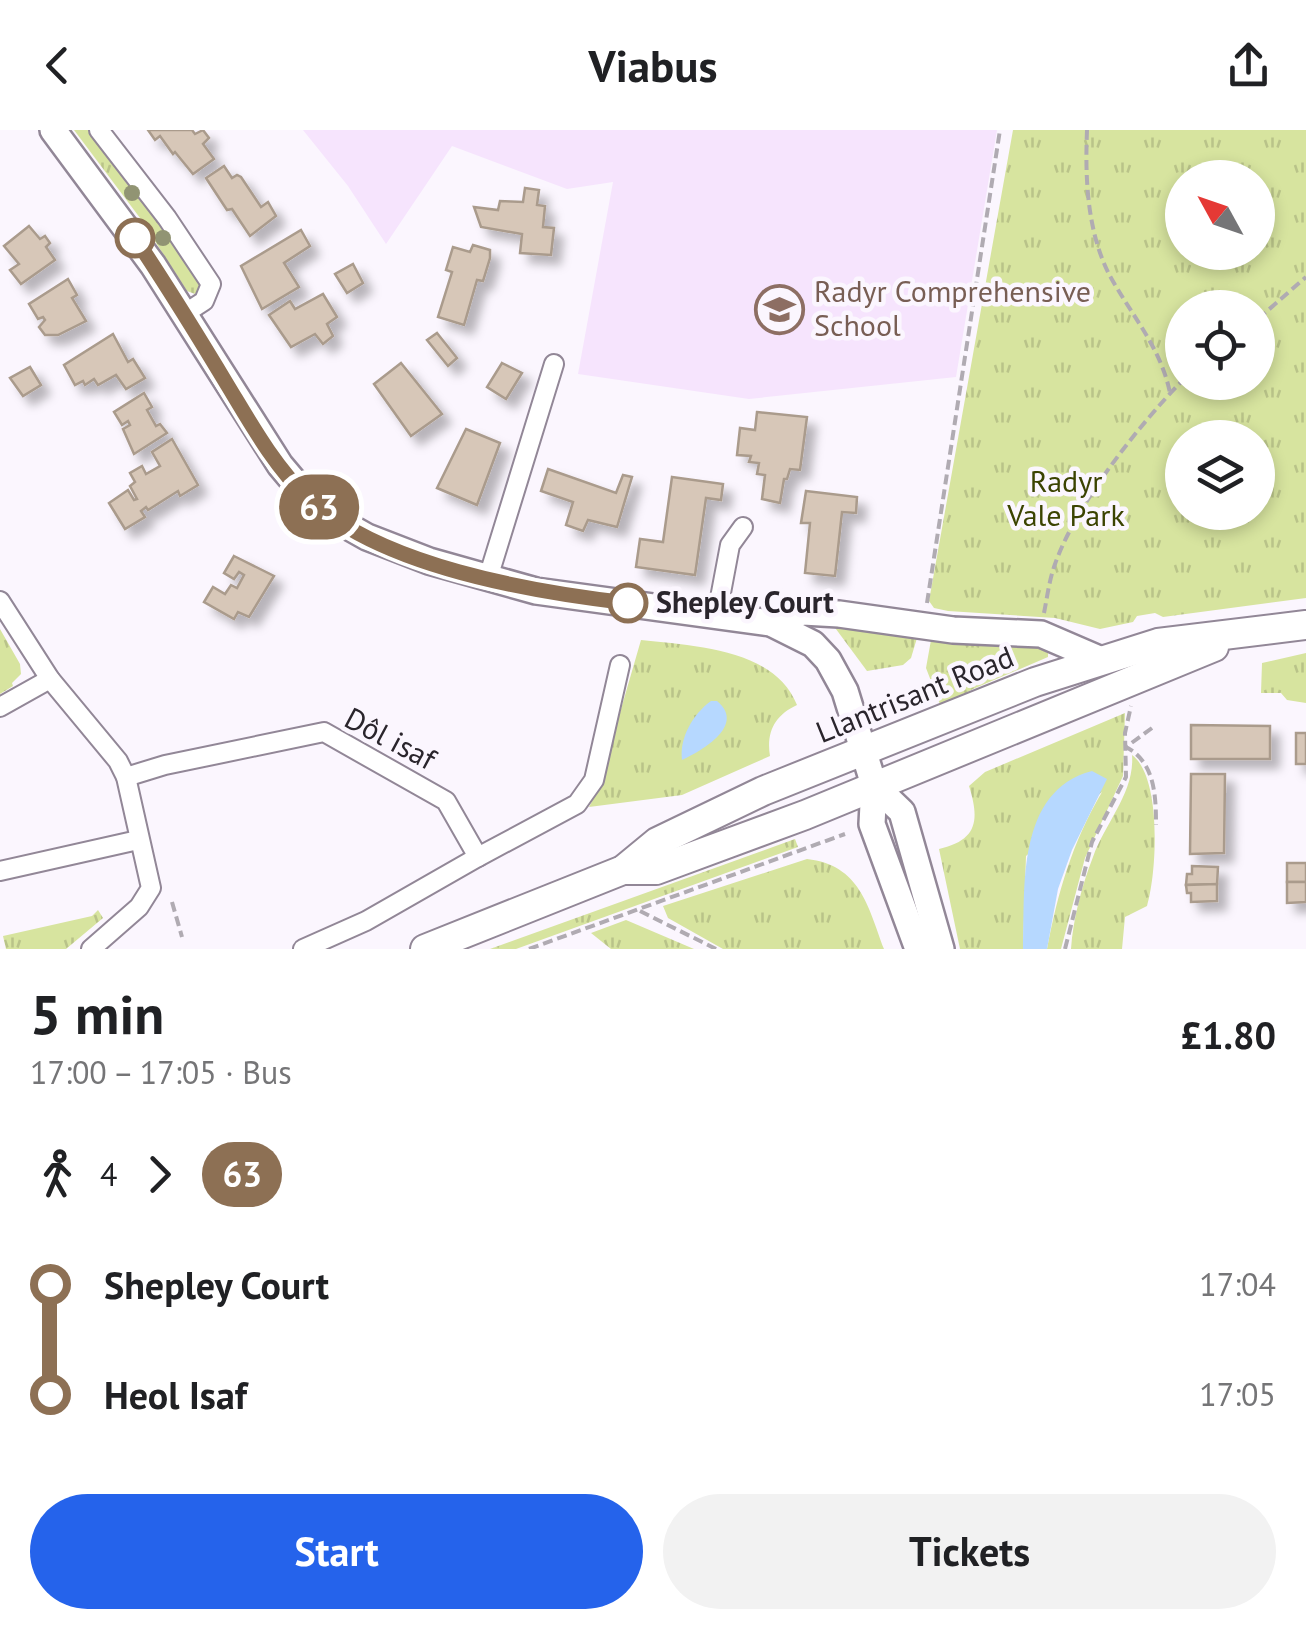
<!DOCTYPE html>
<meta charset="utf-8">
<style>
:root{--surface:#fff;--page:#f2f2f2;--text:#202124;--muted:#757577;--accent:#2563eb}
body{margin:0;font-family:"PT Sans",sans-serif;background:var(--page);color:var(--text);height:100vh;display:flex;flex-direction:column;font-size:38px;white-space:nowrap}
*{box-sizing:border-box;margin:0}
p{font-size:32px;color:var(--muted)}
.icon{flex:none;width:55px;height:55px;fill:none;stroke:currentColor;stroke-width:2;stroke-linecap:round;stroke-linejoin:round}
.map{position:relative;height:819px;overflow:hidden}
.drawer{display:flex;flex-direction:column;background:var(--surface);flex:1}
.drawer>*{flex:none}
.badge{padding:0 20px;border-radius:32px;font-size:35px;line-height:65px}
.needle{width:65px;rotate:310deg}
.controls{position:absolute;left:1165px;top:30px;display:grid;gap:20px}
.controls a{display:grid;place-items:center;width:110px;height:110px;border-radius:50%;background:var(--surface);box-shadow:0 5px 15px #0003;font-size:50px}
.map>.badge{position:absolute;translate:-50% -50%;box-shadow:0 0 0 5px #fff}
.legs{display:flex;align-items:center;gap:15px;height:110px;padding:0 30px;font-size:32px}
.legs p{margin-inline-start:auto}
.summary{display:flex;align-items:center;justify-content:space-between;height:170px;padding:0 30px}
h1{font-size:55px;font-weight:700;line-height:75px}
.button{display:flex;gap:20px;margin-top:auto;padding:20px 30px}
.button a{flex:1;height:115px;border-radius:60px;background:var(--accent);color:#fff;font-size:40px;font-weight:700;line-height:115px;text-align:center}
.button a+a{background:var(--page);color:var(--text)}
ul{padding:0 30px;list-style:none}
li{display:flex;align-items:center;gap:35px;height:110px;font-size:38px}
li i{display:grid;place-items:center;width:15px;height:100%;margin:0 12px;background:currentColor}
li i::after{content:'';width:25px;height:25px;margin:-12px;border:8px solid;border-radius:50%;background:var(--surface)}
li p{margin-inline-start:auto}
li:first-child i{background:linear-gradient(#0000 50%,currentColor 0)}
li:last-child i{background:linear-gradient(currentColor 50%,#0000 0)}
header{display:flex;justify-content:space-between;align-items:center;height:130px;padding:0 30px;background:var(--surface);font-size:45px;font-weight:700}
.map>svg:first-child{display:block}
</style>
<header><svg class="icon" aria-label="back" viewBox="0 0 24 24"><path d="M15 5l-7 7 7 7"/></svg>Viabus<svg class="icon" aria-label="share" viewBox="0 0 24 24"><path d="M12 15V3M7 8l5-5 5 5M5 13v7h14v-7"/></svg></header>
<div class="map">
<svg width="1306" height="819" viewBox="0 0 1306 819">
<defs>
<pattern id="grass-tufts" width="24" height="20" patternUnits="userSpaceOnUse" patternTransform="scale(2.5)"><rect width="24" height="20" fill="#d7e49f"/><path d="M3 7l-1-3M5 7V3M7 7l1-3M15 17l-1-3M17 17v-4M19 17l1-3" fill="none" stroke="#b9c389"/></pattern>
<filter id="shadow"><feDropShadow dx="9" dy="9" stdDeviation="5" flood-color="#0004"/></filter>
</defs>
<rect width="100%" height="100%" fill="#fbf6fe"/>
<polygon fill="#f6e4fd" points="303,0 997,0 956,247 749,269 578,244 613,52 567,59 452,16 386,114 348,56"/>
<g fill="url(#grass-tufts)" fill-rule="evenodd">
<polygon points="74,0 90,0 155,83 200,150 201,156 195,164 187,161 140,88"/>
<path d="M 1013,0 L 1306,0 L 1306,468 L 1163,487 L 1155,483 L 1137,486 L 1133,492 L 1100,499 L 1055,488 L 948,481 L 934,478 L 929,471 ZM 1182,48 L 1258,48 L 1258,122 L 1182,122 ZM 1182,178 L 1258,178 L 1258,252 L 1182,252 ZM 1182,308 L 1258,308 L 1258,382 L 1182,382 Z"/>
<polygon points="833,495 917,508 911,528 903,535 867,541"/>
<polygon points="0,499 20,534 21,544 12,553 13,556 0,564"/>
<path d="M 641,510 C 694,516 774,518 797,575 C 775,585 766,602 770,626 L 682,665 L 589,677 L 597,662 Z"/>
<polygon points="931,510 1036,517 1048,523 1048,527 973,559 941,577 926,538"/>
<polygon points="1306,523 1306,573 1287,570 1281,563 1261,563 1262,533"/>
<path d="M 1125,583 L 1123,646 L 1085,728 L 1061,819 L 1047,819 C 1058,762 1072,713 1102,662 L 1026,726 L 1023,819 L 960,819 L 939,719 C 977,710 980,691 969,656 L 985,642 Z"/>
<path d="M 1132,625 C 1162,647 1157,743 1147,776 L 1125,787 L 1122,819 L 1071,819 C 1073,789 1082,755 1093,727 C 1105,693 1135,662 1132,625 Z"/>
<polygon points="795,709 798,717 516,819 490,819"/>
<path d="M 807,729 C 860,735 868,776 884,819 L 723,819 L 668,788 L 663,776 Z"/>
<polygon points="98,780 103,788 66,819 6,819 3,806 92,786"/>
<polygon points="626,790 694,819 611,819 591,803"/>
</g>
<g fill="#b6d8ff">
<path d="M 711,571 L 717,571 C 746,595 703,620 682,630 C 679,608 693,584 711,571 Z"/>
<path d="M 1092,641 L 1107,649 L 1072,720 L 1058,759 L 1047,819 L 1023,819 C 1025,757 1016,661 1092,641 Z"/>
</g>
<g fill="#d7c7b8" stroke="#aa9b8c" stroke-width="2.5" filter="url(#shadow)">
<polygon points="148,0 192,0 195,4 203,0 209,8 203,14 214,29 193,44 175,22 173,24 160,6 155,10"/>
<polygon points="224,36 232,48 237,45 241,47 261,77 268,72 276,86 250,106 232,79 227,80 206,48"/>
<polygon points="525,58 539,60 537,75 545,76 543,97 554,98 551,125 520,123 522,104 481,97 474,77 498,80 500,71 523,72"/>
<polygon points="29,96 40,109 45,106 50,113 46,117 55,130 21,154 10,140 19,134 4,116"/>
<polygon points="301,100 310,116 284,133 299,157 262,179 241,136"/>
<polygon points="473,115 490,120 490,128 483,151 477,150 464,195 438,187 452,142 446,140 453,117 470,122"/>
<polygon points="353,134 363,153 347,163 335,144"/>
<polygon points="68,149 77,165 72,168 86,191 58,205 45,205 39,197 45,190 43,187 38,189 29,174"/>
<polygon points="323,164 337,187 327,194 333,206 323,214 315,204 291,217 269,185 290,171 295,179"/>
<polygon points="437,203 457,228 448,236 427,210"/>
<polygon points="113,204 128,232 133,229 145,248 126,259 116,245 98,255 94,249 85,255 83,251 75,255 64,235"/>
<polygon points="401,233 442,284 411,306 374,254"/>
<polygon points="502,233 522,243 506,269 487,257"/>
<polygon points="30,237 41,255 23,266 10,248"/>
<polygon points="144,263 152,277 147,280 156,296 160,294 167,303 134,324 123,299 130,295 128,291 122,295 114,282"/>
<polygon points="757,282 807,287 800,340 790,339 787,349 784,349 780,373 762,369 765,345 757,344 759,333 749,332 751,326 737,325 740,298 755,300"/>
<polygon points="466,299 500,313 477,375 437,358"/>
<polygon points="172,309 198,355 180,366 178,361 148,380 146,377 141,381 145,387 125,399 109,373 128,360 134,370 137,369 130,356 135,352 130,343 142,336 146,344 160,336 152,322"/>
<polygon points="548,339 616,363 623,345 632,347 617,397 588,390 583,401 566,395 573,372 541,361"/>
<polygon points="672,347 723,354 721,370 706,368 695,445 636,437 640,409 663,412"/>
<polygon points="806,361 857,367 856,383 842,382 835,446 805,443 810,393 801,393"/>
<polygon points="234,426 274,446 249,487 238,482 234,489 204,472 213,457 225,464 231,455 237,458 244,445 239,442 234,449 224,443"/>
<polygon points="1191,595 1270,596 1270,629 1191,629"/>
<rect x="1296" y="603" width="10" height="31"/>
<polygon points="1191,644 1225,644 1224,723 1190,724"/>
<rect x="1287" y="733" width="19" height="19"/>
<polygon points="1192,736 1218,737 1217,754 1186,755 1187,744 1192,744"/>
<polygon points="1287,752 1306,752 1306,772 1287,773"/>
<polygon points="1217,754 1217,771 1191,772 1191,763 1187,763 1186,755"/>
</g>
<g fill="none" stroke-linecap="round" stroke-linejoin="round">
<defs>
<g id="street">
<polyline points="99,0 167,88 211,154 204,171 184,184"/>
<polyline points="488,448 554,234"/>
<polyline points="0,471 50,549 118,631 126,647 151,758 139,777 91,819"/>
<polyline points="717,484 730,415 743,397"/>
<polyline points="0,577 50,549"/>
<polyline points="126,647 165,635 324,602 446,671 478,727 366,791 303,819"/>
<polyline points="478,727 577,674 594,650 620,535"/>
<polyline points="0,741 138,710"/>
</g>
<g id="secondary">
<polyline points="53,0 153,135 280,335 307,367 335,389 367,407 429,431 536,461 771,493 813,514 828,530 845,561 874,655 872,694 918,819"/>
<polyline points="771,493 803,482 839,484 953,500 1041,504 1099,529"/>
<polyline points="874,655 902,682 941,819"/>
</g>
<g id="primary">
<polyline points="623,740 656,740 805,685 1214,517"/>
<polyline points="425,819 623,740 657,712 763,661 1035,552 1158,513 1306,495"/>
</g>
</defs>
<use href="#street" stroke="#928797" stroke-width="22"/>
<use href="#secondary" stroke="#928797" stroke-width="30"/>
<use href="#primary" stroke="#928797" stroke-width="32"/>
<g stroke="#b0abb2" stroke-width="4" stroke-dasharray="10 5" stroke-linecap="butt">
<path d="M 1087,0 C 1085,48 1087,102 1110,146 C 1132,186 1161,218 1170,263"/>
<polyline points="1258,189 1306,147"/>
<polyline points="927,473 1000,0"/>
<path d="M 1044,483 C 1047,468 1049,452 1054,437 C 1074,377 1138,296 1182,251"/>
<path d="M 1152,598 L 1126,617 C 1155,632 1156,666 1156,695"/>
<polyline points="172,772 182,807"/>
<polyline points="640,781 716,819"/>
<polyline points="529,819 845,704"/>
<polyline points="1065,819 1092,712 1126,647 1125,603 1131,576"/>
</g>
<use href="#street" stroke="#fff" stroke-width="18"/>
<use href="#secondary" stroke="#fff" stroke-width="25"/>
<use href="#primary" stroke="#fff" stroke-width="28"/>
</g>
<g fill="#919473">
<circle cx="132" cy="63" r="8"/>
<circle cx="163" cy="108" r="8"/>
</g>
<g fill="none" stroke-linecap="round" stroke-linejoin="round">
<defs>
<path id="line-1" d="M 135,108 C 167,156 198,206 228,256 C 251,294 275,337 307,367 C 379,436 532,462 628,473"/>
</defs>
<use href="#line-1" stroke="#fff" stroke-width="22"/>
<use href="#line-1" stroke="#8d7054" stroke-width="15"/>
</g>
<defs>
<symbol id="school-ring" viewBox="-11 -11 22 22"><circle r="9.5" fill="#fbf6fe" stroke="#8d6e63" stroke-width="1.5"/><path d="M0-5L7-2L0 1L-7-2ZM-4 1L0 2.5L4 1V4Q0 6-4 4Z" fill="#8d6e63"/></symbol>
</defs>
<g fill-rule="evenodd">
<use href="#school-ring" x="752" y="152" width="55" height="55"/>
</g>
<g fill="#fff" stroke="#8d7054" stroke-width="5">
<circle cx="135" cy="108" r="18"/>
<circle cx="628" cy="473" r="18"/>
</g>
<g text-anchor="middle" stroke-width="9" stroke-linejoin="round" paint-order="stroke">
<g font-size="30" fill="#785e54" stroke="#fbf6fe" text-anchor="start">
<text x="814" y="172">Radyr Comprehensive<tspan x="814" dy="34">School</tspan></text>
</g>
<g font-size="30" fill="#3b4301" stroke="#fbf6fe">
<text x="1066" y="362">Radyr<tspan x="1066" dy="34">Vale Park</tspan></text>
</g>
<g font-size="30" font-weight="bold" fill="#2a252c" stroke="#fbf6fe" text-anchor="start">
<text x="656" y="483">Shepley Court</text>
</g>
<g font-size="30" fill="#2a252c" stroke="#fbf6fe">
<text transform="translate(915 565) rotate(-22)" y="10">Llantrisant Road</text>
<text transform="translate(390 609) rotate(28)" y="10">Dôl isaf</text>
</g>
</g>
</svg>
<div class="controls">
<a><svg class="needle" viewBox="-14 -14 28 28"><path d="M0-13l5 13h-10z" fill="#e53935"/><path d="M0 13l5-13h-10z" fill="#757577"/></svg></a>
<a><svg class="icon" aria-label="locate" viewBox="0 0 24 24"><circle cx="12" cy="12" r="6"/><path d="M12 2v4M12 18v4M2 12h4M18 12h4"/></svg></a>
<a><svg class="icon" aria-label="layers" viewBox="0 0 24 24"><path d="M12 4l9 5-9 5-9-5zM3 14l9 5 9-5"/></svg></a>
</div>
<b class="badge" style="left:319px;top:377px;background:#8d7054;color:#fff">63</b>
</div>
<section class="drawer">
<div class="summary"><div><h1>5 min</h1><p>17:00 – 17:05 · Bus</p></div><b>£1.80</b></div>
<div class="legs"><svg class="icon" aria-label="walk" viewBox="0 0 24 24"><circle cx="13" cy="4" r="2"/><path d="M13 8l-2 6 4 7M11 14l-3 7M7 12l3-4h3l4 4"/></svg>4<svg class="icon" aria-label="forward" viewBox="0 0 24 24"><path d="M9 5l7 7-7 7"/></svg><b class="badge" style="background:#8d7054;color:#fff">63</b></div>
<ul>
<li><i style="color:#8d7054"></i><b>Shepley Court</b><p>17:04</p></li>
<li><i style="color:#8d7054"></i><b>Heol Isaf</b><p>17:05</p></li>
</ul>
<div class="button"><a>Start</a><a>Tickets</a></div>
</section>
